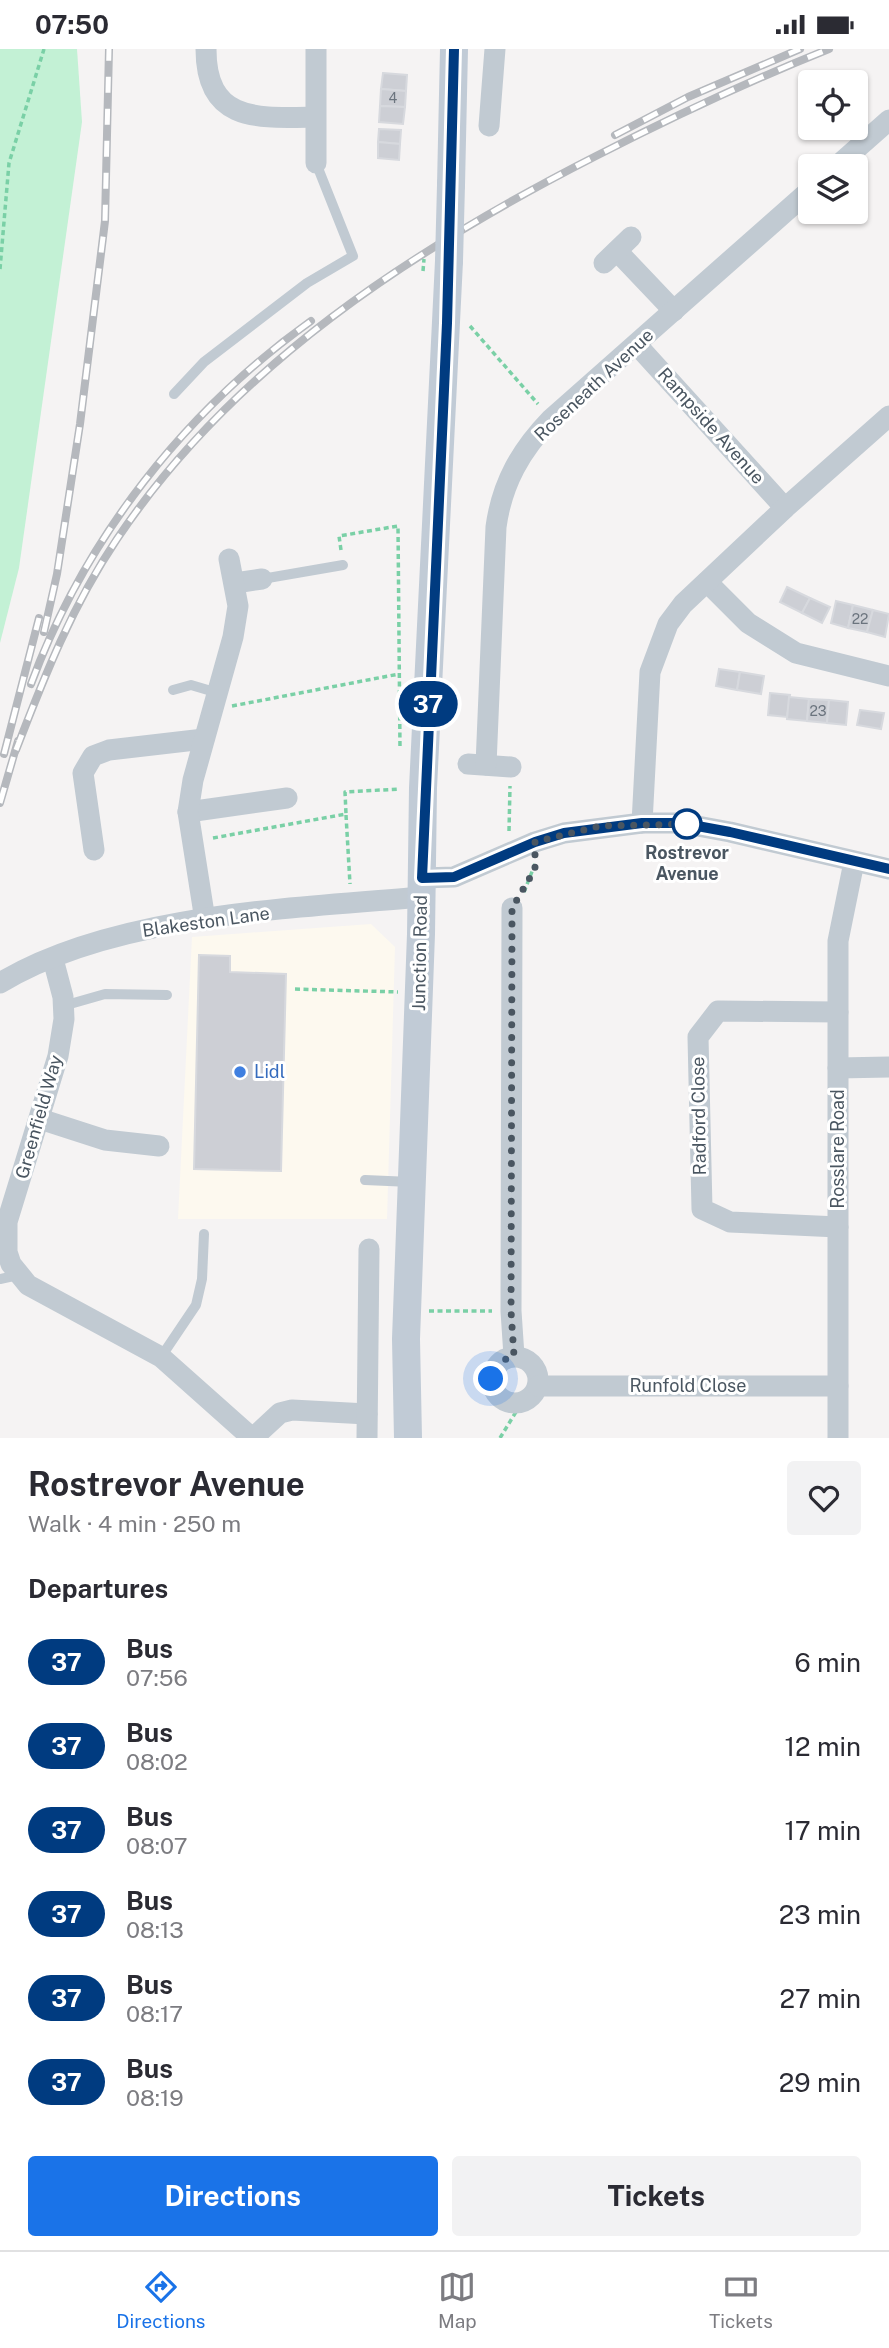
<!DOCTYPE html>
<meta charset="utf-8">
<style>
:root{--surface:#fff;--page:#f2f2f3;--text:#2b2b33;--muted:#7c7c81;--line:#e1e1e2;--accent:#1a73e8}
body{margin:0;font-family:"Public Sans",sans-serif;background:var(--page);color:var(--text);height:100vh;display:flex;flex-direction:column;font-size:26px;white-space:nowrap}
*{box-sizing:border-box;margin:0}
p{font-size:23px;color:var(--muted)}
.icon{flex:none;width:38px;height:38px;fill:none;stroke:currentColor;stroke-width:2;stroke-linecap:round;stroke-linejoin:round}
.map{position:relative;height:1389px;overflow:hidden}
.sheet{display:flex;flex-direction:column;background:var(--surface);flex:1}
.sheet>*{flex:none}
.badge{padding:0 14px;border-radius:23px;font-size:24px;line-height:46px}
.tools{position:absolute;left:798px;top:21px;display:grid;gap:14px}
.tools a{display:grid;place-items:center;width:70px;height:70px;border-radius:7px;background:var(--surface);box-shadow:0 2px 5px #0004;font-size:35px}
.you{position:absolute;width:35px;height:35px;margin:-18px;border:5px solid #fff;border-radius:50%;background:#1a73e8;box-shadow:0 0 0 10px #1a73e833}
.map>.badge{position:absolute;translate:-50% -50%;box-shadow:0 0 0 4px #fff}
h2{padding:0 28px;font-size:26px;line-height:63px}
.round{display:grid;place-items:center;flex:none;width:74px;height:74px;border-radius:7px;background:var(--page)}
.overview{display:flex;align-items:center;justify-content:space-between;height:119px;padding:0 28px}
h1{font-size:33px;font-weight:700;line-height:52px}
.button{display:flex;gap:14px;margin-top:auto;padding:14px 28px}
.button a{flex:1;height:80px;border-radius:7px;background:var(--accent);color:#fff;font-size:28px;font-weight:700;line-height:80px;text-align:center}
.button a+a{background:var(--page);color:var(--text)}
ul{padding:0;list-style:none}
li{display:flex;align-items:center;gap:21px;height:84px;padding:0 28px}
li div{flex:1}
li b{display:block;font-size:26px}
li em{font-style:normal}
li .badge{min-width:77px;font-weight:700;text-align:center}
.status{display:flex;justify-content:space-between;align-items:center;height:49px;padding:0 35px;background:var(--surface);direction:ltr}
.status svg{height:19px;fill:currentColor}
.menu{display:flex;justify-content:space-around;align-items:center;height:98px;border-top:2px solid var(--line);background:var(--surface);font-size:19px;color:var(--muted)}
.menu a{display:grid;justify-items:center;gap:4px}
.menu .current{color:var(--accent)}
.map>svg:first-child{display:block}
</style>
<div class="status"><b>07:50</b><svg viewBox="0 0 49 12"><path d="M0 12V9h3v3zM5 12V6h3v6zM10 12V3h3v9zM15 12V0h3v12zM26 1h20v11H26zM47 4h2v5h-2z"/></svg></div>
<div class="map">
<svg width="889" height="1389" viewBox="0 0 889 1389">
<rect width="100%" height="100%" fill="#f5f3f3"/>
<polygon fill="#fdf9ef" points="371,875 395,898 387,1170 178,1170 192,888"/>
<polygon fill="#c3f1d5" points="0,0 77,0 82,73 19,519 0,594"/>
<g fill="#cdcfd5" stroke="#d7d9de" stroke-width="2">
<polygon points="383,24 407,26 406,42 381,40"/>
<polygon points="381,40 406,42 405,58 380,57"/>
<polygon points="380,57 405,58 403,75 379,73"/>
<polygon points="379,80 401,81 400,95 378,93"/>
<polygon points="378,93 400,95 399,111 378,109"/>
<polygon points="787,538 810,549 802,564 780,553"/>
<polygon points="810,549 830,558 822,574 802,564"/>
<polygon points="836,552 853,556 848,579 831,574"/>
<polygon points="853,556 873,561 867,583 848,579"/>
<polygon points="873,561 889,565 885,588 867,583"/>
<polygon points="719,620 740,623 737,641 716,637"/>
<polygon points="740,623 764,627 761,645 737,641"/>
<polygon points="770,644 790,646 787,668 768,666"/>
<polygon points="789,648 809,650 807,672 787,670"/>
<polygon points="809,650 829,651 827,674 807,672"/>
<polygon points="829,651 848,653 846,676 827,674"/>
<polygon points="860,661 884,664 881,680 857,676"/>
<polygon points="199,906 230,907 230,923 286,925 281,1122 194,1120"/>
</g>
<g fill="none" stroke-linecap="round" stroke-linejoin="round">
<g stroke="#7ad0a6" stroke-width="3.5" stroke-dasharray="5 3.5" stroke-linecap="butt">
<polyline points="0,220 9,114 44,0"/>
<polyline points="470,277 538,355"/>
<polyline points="341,501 339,487 398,477 400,700"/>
<polyline points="232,657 399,625"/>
<polyline points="346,766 350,835"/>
<polyline points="509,782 510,737"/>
<polyline points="213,789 346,765 345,743 400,740"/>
<polyline points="524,843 535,815"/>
<polyline points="295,940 398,943"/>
<polyline points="429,1262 492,1262"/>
<polyline points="500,1389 522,1353"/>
</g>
<g stroke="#c1cad2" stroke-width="10">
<polyline points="174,345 204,313 307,234 353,207 316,114"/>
<polyline points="262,530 343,516"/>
<polyline points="173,641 191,636 218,644"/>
<polyline points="63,957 105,945 167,946"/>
<polyline points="365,1131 411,1133"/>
<polyline points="0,1230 18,1226"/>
<polyline points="161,1308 196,1256 202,1230 204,1185"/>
</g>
<g stroke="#c1cad2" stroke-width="21">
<path d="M 206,0 C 206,74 258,69 315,68"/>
<polyline points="316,0 316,114"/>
<polyline points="489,77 495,0"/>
<polyline points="837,117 889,71"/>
<polyline points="617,202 674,262"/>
<polyline points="604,214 631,188"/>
<polyline points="637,296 785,459"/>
<polyline points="707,533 748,574 796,604 889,627"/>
<polyline points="235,534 262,530"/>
<polyline points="468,715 511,718"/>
<path d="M 486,716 L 496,478 C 502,434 521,401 551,370 L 810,141"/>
<polyline points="188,763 287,749"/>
<polyline points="642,774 650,623 668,575 683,555 785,459 889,367"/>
<polyline points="94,801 83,724 93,707 109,701 204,690"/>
<polyline points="422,829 454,828 535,793 564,784 642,774 681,774 730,783 889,820"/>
<polyline points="512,859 511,1262 514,1307"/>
<polyline points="205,871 188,763 193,731 233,588 238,557 229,510"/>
<polyline points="53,910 63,948 64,970 58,1007 7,1173 7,1203 11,1215 28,1236 161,1308 252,1389"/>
<path d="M 0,934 C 112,866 292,859 422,848"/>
<polyline points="838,963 718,962 698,988 702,1160 730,1173 838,1178"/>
<polyline points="838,1019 889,1018"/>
<polyline points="40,1070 105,1091 159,1097"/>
<circle cx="515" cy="1331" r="23"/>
<polyline points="538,1337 838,1337"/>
<polyline points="253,1389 280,1364 292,1361 367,1365"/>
<polyline points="367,1389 369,1200"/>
<polyline points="838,1389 838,892 854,813"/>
</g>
<g stroke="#c1cbd6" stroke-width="28">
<polyline points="451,136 454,0"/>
<polyline points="408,1389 406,1290 421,885 423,739 449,212"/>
</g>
<defs>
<g id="rail">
<polyline points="615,86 688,48 800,0"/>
<polyline points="44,583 57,525 80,375 105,172 109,0"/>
<path d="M 31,635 C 85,489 185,362 311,272"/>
<path d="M 16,701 C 45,626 72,557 117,490 C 234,316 412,201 596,107 C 672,68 749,32 829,0"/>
<polyline points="4,705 39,569"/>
<polyline points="0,754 18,692"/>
</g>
</defs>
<use href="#rail" stroke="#b5b8bd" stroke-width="8"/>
<use href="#rail" stroke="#fff" stroke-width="5" stroke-dasharray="16" stroke-linecap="butt"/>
<polyline stroke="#7ad0a6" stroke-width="3.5" stroke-dasharray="5 3.5" stroke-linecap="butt" points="423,222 424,210"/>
<polyline stroke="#c1cbd6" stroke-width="28" points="449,212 451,136"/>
</g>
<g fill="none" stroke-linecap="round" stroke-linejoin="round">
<defs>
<polyline id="line" points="454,0 447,274 422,829 454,828 535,793 564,784 642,774 681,774 730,783 889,820"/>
</defs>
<use href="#line" stroke="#fff" stroke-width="16"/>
<use href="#line" stroke="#003b80" stroke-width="10"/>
<path stroke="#4a5661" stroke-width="7" stroke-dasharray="0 12.6" d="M 491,1330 C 495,1317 501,1311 514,1307 L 511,1262 L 512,859 L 535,820 L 535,793 L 600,777 L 687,775"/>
</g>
<circle fill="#fff" stroke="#003b80" stroke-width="3.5" cx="687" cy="775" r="14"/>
<circle fill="#3f7fe0" stroke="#fff" stroke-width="2.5" cx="240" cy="1023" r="7"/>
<g text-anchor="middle" stroke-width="6" stroke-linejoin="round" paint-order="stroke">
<g font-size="14" fill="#6b747e">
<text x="393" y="54">4</text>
<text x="860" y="575">22</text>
<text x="818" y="667">23</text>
</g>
<g font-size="18" fill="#4a5661" stroke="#fff">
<text transform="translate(594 336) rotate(-43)" y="6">Roseneath Avenue</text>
<text transform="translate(711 377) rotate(48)" y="6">Rampside Avenue</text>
<text transform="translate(206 873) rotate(-8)" y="6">Blakeston Lane</text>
<text transform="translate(420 904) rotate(-89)" y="6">Junction Road</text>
<text transform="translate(699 1067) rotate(-91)" y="6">Radford Close</text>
<text transform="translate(39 1068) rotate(-74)" y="6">Greenfield Way</text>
<text transform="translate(838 1100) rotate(-90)" y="6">Rosslare Road</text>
<text x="688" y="1343">Runfold Close</text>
</g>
<g font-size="18" font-weight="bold" fill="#4a5661" stroke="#fff">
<text x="687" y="810">Rostrevor<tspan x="687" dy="21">Avenue</tspan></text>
</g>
<g font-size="18" fill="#366cbe" stroke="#fff" text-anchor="start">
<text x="254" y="1029">Lidl</text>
</g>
</g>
</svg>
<div class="tools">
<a><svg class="icon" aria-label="locate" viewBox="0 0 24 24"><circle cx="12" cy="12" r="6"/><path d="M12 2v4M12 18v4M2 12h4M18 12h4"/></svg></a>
<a><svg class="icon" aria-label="layers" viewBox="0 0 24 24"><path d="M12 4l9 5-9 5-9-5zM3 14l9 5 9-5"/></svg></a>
</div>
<div class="you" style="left:491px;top:1330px"></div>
<b class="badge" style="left:428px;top:655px;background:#003b80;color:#fff">37</b>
</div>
<section class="sheet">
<div class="overview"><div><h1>Rostrevor Avenue</h1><p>Walk · 4 min · 250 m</p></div><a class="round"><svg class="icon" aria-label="heart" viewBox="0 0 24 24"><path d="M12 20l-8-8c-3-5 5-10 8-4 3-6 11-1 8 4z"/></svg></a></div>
<h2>Departures</h2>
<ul>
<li><span class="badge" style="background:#003b80;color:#fff">37</span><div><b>Bus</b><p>07:56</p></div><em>6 min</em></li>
<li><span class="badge" style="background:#003b80;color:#fff">37</span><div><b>Bus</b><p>08:02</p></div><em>12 min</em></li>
<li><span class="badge" style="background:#003b80;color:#fff">37</span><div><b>Bus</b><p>08:07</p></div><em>17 min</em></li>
<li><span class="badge" style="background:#003b80;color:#fff">37</span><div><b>Bus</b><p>08:13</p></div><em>23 min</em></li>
<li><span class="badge" style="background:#003b80;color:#fff">37</span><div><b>Bus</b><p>08:17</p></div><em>27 min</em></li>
<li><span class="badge" style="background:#003b80;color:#fff">37</span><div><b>Bus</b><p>08:19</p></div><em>29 min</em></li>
</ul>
<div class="button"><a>Directions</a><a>Tickets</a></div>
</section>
<nav class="menu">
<a class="current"><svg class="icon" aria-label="directions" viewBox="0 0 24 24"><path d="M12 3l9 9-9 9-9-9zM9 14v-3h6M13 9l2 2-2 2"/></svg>Directions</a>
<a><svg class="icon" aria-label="map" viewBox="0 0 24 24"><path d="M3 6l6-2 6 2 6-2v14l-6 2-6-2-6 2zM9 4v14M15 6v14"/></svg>Map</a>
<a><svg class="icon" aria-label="tickets" viewBox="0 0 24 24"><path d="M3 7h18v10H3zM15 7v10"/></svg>Tickets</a>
</nav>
